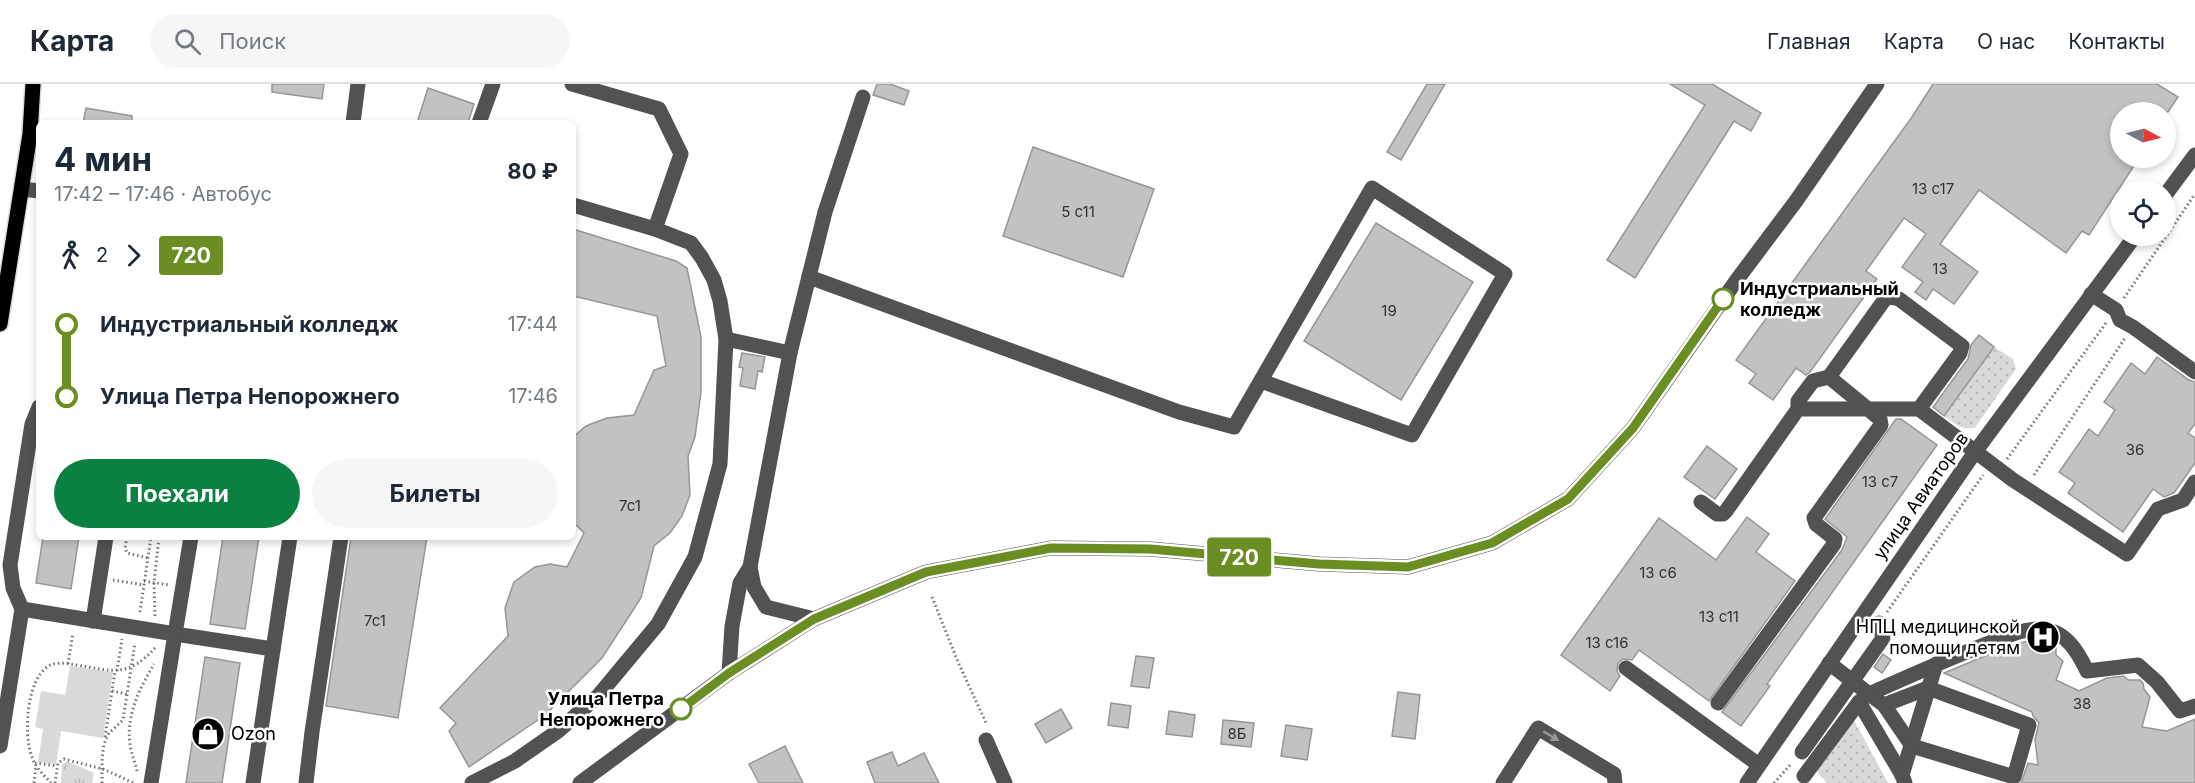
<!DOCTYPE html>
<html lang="ru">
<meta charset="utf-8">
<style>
:root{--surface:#fff;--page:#f6f6f7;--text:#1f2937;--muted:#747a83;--line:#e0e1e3;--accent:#0b8043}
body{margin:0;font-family:Inter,sans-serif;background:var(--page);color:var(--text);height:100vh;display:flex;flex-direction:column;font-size:22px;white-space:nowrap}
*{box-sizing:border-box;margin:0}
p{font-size:20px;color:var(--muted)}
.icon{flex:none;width:33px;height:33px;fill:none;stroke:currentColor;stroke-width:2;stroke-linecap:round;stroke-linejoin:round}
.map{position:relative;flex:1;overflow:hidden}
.panel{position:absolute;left:36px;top:36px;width:540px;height:420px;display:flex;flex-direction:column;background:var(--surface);border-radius:9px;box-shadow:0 3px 9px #0003}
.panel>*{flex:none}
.badge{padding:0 12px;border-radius:4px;font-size:21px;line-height:39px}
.needle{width:39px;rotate:97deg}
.fabs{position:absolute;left:2110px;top:18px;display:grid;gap:12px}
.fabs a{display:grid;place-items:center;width:66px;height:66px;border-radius:50%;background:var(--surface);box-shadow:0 3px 9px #0003;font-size:30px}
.map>.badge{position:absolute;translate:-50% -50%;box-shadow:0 0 0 3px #fff}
.legs{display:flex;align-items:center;gap:9px;height:66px;padding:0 18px;font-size:20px}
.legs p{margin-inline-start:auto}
.headline{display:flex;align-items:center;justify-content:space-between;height:102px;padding:0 18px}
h1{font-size:33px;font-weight:700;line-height:45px}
.action{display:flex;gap:12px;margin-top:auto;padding:12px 18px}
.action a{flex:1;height:69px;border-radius:36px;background:var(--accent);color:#fff;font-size:24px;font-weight:700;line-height:69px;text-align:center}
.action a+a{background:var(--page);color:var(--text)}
ul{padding:0 18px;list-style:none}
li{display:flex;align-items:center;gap:21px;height:72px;font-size:22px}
li i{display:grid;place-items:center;width:9px;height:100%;margin:0 8px;background:currentColor}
li i::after{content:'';width:15px;height:15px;margin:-8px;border:4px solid;border-radius:50%;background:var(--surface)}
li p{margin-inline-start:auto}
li:first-child i{background:linear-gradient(#0000 50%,currentColor 0)}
li:last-child i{background:linear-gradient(currentColor 50%,#0000 0)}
header{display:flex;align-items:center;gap:36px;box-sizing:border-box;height:84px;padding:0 30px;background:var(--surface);border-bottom:2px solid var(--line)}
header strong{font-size:28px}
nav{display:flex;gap:33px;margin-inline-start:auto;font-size:21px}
.search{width:420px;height:54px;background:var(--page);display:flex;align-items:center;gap:15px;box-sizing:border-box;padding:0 21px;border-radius:33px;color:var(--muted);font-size:22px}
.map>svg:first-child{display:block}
</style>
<header>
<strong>Карта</strong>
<div class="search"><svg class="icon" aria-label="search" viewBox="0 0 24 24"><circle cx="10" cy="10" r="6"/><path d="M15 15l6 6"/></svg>Поиск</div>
<nav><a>Главная</a><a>Карта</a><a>О нас</a><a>Контакты</a></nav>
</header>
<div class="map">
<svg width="2195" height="699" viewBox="0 0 2195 699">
<defs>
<pattern id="grass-dots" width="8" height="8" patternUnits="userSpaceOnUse" patternTransform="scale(1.5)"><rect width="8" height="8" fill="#d9d9d9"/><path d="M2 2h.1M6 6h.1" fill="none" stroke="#b8b8b8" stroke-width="1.8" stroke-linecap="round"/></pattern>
<pattern id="park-tufts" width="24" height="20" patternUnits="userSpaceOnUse" patternTransform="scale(1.5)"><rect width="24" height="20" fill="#d9d9d9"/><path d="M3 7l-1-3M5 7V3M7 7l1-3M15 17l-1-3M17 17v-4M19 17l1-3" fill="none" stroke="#b8b8b8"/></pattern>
</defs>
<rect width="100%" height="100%" fill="#fff"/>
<g fill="url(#grass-dots)">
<path d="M 1994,263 L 2013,275 L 2016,285 L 1975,344 C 1961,346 1955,340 1944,332 Z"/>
<polygon points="1854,636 1855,638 1888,699 1827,699 1814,684"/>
</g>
<polygon fill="url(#park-tufts)" points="67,677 94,689 92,699 61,699 62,681"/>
<polygon fill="#d9d9d9" points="70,582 113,588 103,654 61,647 56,681 38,678 43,645 35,643 41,607 65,611"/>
<g fill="#c2c2c2" stroke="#969696" stroke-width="1.5">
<polygon points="272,0 324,0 322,15 272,8"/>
<polygon points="877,0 890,0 909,7 904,21 873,11"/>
<polygon points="1427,0 1445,0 1401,76 1387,68"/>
<polygon points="1670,0 1712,0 1761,29 1751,47 1734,37 1635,194 1607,176 1705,21"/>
<polygon points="1933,0 2157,0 2178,13 2168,28 2121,28 2121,74 2139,74 2089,151 2082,147 2066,169 1979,106 1940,160 1978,188 1954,220 1933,205 1926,216 1915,208 1923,198 1902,183 1926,150 1904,134 1866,187 1877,195 1810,288 1806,291 1796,284 1773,316 1749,299 1756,290 1736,276 1912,33"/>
<polygon points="428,4 474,20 468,39 417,39"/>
<polygon points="86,24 132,32 132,39 83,39"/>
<polygon points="1033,63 1154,105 1123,193 1003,152"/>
<polygon points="1376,139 1473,198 1401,316 1304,257"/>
<polygon points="573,145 676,177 687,184 701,253 701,308 695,353 688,372 690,411 682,432 670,449 654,462 641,514 602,574 545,631 469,683 449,647 456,639 440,624 508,552 505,524 514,498 535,483 550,480 567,483 584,449 573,438 573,353 586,342 607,334 634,331 654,286 666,282 657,232 573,212"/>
<polygon points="1979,251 1994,263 1944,332 1933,323 1968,275 1971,261"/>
<polygon points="742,269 765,273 762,288 758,287 755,305 740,302 743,284 739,283"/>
<polygon points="2157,273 2189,296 2195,298 2195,340 2188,349 2195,354 2195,379 2174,409 2164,413 2153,405 2123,448 2068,409 2075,399 2059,388 2089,345 2098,352 2115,326 2104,318 2131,279 2145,290"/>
<polygon points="1896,335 1901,335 1937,361 1767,600 1770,602 1741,642 1722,628 1842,466 1847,453 1825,435"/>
<polygon points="1707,362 1737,385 1715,415 1684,393"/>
<polygon points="1747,433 1769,450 1756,468 1795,497 1709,617 1639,566 1632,576 1623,575 1618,579 1617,587 1620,592 1610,607 1561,571 1659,434 1716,476"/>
<polygon points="43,453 79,453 71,505 36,499"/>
<polygon points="223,453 259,453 245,545 210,540"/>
<polygon points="351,453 427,453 398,634 326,622"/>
<polygon points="2036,555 2041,559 2049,557 2056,561 2056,571 2063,577 2056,596 2079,607 2107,594 2124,592 2128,596 2140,596 2143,599 2144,605 2150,613 2142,643 2167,647 2195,635 2195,699 2021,699 2028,679 2038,681 2035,655 2039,639 2033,632 2032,628 1944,589 2009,562"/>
<polygon points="1883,570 1891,576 1882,589 1874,583"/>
<polygon points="1136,572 1154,574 1149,604 1131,602"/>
<polygon points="205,573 240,579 222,699 186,699"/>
<polygon points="1398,608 1420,611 1415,655 1392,652"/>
<polygon points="1111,619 1131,622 1128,644 1108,641"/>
<polygon points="1061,625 1072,644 1046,659 1035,640"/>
<polygon points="1169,627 1195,631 1192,653 1166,650"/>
<polygon points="1223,636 1254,639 1251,663 1221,660"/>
<polygon points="1286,641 1312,645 1307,676 1281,672"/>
<polygon points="785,662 803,699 759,699 749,680"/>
<polygon points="892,668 898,682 924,669 939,699 875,699 867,678"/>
</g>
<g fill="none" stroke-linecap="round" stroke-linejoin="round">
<defs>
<polyline id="major" points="0,240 30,50 33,0"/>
</defs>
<use href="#major" stroke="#dbdbdb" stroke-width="18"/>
<g stroke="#747474" stroke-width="3" stroke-dasharray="1.5 3" stroke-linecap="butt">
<polyline points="38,131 39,131"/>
<polyline points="2124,214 2195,110"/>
<polyline points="2007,375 2106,239"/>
<polyline points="2034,391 2125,254"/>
<polyline points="127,453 125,464 127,469 148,474"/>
<polyline points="113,496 144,501"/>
<polyline points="144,497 169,501"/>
<polyline points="932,513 958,578 987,641"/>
<polyline points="140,528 151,453"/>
<polyline points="1887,528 1983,391"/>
<polyline points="155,532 154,499 159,453"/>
<polyline points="68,580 73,549"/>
<polyline points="117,587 122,555"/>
<polyline points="112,607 127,610"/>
<polyline points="105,653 115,587"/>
<polyline points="35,679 57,682"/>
<path d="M 137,687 C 135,678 131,669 130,660 C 126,630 140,604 154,580"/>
<polyline points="34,699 36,681"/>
<path d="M 51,699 C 44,691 35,683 32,673 C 23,651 26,589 53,580 C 61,578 69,580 76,581 C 113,587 128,594 156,563"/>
<polyline points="55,699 58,679 64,675 103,685 134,699"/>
<polyline points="102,699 102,676 104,660 109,649 123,636 135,559"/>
<polyline points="1774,699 1792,679"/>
</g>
<g stroke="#525252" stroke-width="15">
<polyline points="572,0 659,25 681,70 655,145"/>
<polyline points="353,39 358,0"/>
<polyline points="479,39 493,0"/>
<polyline points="22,105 39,107"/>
<polyline points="2166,110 2195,71"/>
<polyline points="809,193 1179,328 1234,343 1372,104 1505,190 1412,351 1261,297"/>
<polyline points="2091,210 2116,226 2120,236 2133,243 2195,288"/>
<polyline points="726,255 790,269"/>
<polyline points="1919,325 1868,325 1829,293 1885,215 1890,213 1899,215 1962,262 1960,269 1919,325 2013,396 2127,470 2158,425 2183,416 2195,398"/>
<polyline points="1701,418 1717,430 1723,430 1726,427 1798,325 1798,317 1813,297 1829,293"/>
<polyline points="191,453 175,550 273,565"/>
<polyline points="22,525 13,504 10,481 32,340 39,323"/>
<polyline points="814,535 766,523 754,503 750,483 790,269 825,128 863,13"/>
<polyline points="93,537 106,453"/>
<path d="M 1829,579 L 1869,610 C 1907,593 1945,576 1984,561 C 2002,554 2023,544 2042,545 C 2066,547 2078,568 2087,587 L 2138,581 L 2157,598 L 2180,627 L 2195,622"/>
<polyline points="1626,584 1759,681"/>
<polyline points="729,589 732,542 740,499 750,483"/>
<polyline points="1859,618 1902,691"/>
<polyline points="1718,619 1834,460 1835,455 1816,440 1814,434 1881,341 1880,335 1868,325 1798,325"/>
<polyline points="986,656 1005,699"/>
<polyline points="0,662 22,525 175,550 151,699"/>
<polyline points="1802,668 1883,554 1879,539"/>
<polyline points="1804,692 1859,618 1869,610 1884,621 1912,662 2014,693 2029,641 1928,604 1884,621"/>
<polyline points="253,699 290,453"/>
<polyline points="306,699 312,648 341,453"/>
<polyline points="472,699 515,677 558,647 598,612 658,540 695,473 720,380 726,255 720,217 714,196 702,174 691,159 655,145 573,121"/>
<polyline points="580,699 729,589 814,535 926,488 1051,464 1150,465 1319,480 1408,483 1492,459 1568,415 1633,344 1736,197 1796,117 1877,0"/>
<polyline points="1503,699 1538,644 1614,690 1615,699"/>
<polyline points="1747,699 1975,368 2135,152"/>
<polyline points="1905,699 1902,691 1936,580"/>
</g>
<use href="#major" stroke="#000" stroke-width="15"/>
</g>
<defs><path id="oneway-solid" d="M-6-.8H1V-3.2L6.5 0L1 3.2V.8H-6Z" transform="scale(1.5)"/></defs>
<use fill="#979797" href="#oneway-solid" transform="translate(1551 652) rotate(31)"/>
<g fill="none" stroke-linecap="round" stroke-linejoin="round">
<defs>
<polyline id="line-1" points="681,625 729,589 814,535 926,488 1051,464 1150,465 1319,480 1408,483 1492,459 1568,415 1633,344 1723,215"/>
</defs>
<use href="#line-1" stroke="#fff" stroke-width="14"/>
<use href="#line-1" stroke="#6b8e23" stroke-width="9"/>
</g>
<defs>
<symbol id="hospital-disc" viewBox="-11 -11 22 22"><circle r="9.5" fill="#000" stroke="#fff"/><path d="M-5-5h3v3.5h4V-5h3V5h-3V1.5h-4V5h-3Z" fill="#fff"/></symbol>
<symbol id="shop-disc" viewBox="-11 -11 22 22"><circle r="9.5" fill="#000" stroke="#fff"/><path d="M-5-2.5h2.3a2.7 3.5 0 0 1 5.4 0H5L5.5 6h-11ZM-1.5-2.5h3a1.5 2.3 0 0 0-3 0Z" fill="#fff"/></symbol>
</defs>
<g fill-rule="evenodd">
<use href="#hospital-disc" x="2024" y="534" width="38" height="38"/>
<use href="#shop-disc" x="189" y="631" width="38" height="38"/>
</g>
<g fill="#fff" stroke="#6b8e23" stroke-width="3">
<circle cx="1723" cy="215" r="10"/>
<circle cx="681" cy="625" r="10"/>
</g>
<g text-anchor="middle" stroke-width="5" stroke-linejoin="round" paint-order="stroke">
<g font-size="15" fill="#303030">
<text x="1933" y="110">13 c17</text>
<text x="1078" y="133">5 с11</text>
<text x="1940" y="190">13</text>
<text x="1389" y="232">19</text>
<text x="2135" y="371">36</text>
<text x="1880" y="403">13 c7</text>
<text x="630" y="427">7с1</text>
<text x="1658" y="494">13 c6</text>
<text x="1719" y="538">13 c11</text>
<text x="375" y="542">7с1</text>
<text x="1607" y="564">13 c16</text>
<text x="2082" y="625">38</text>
<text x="1237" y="655">8Б</text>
</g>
<g font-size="18" font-weight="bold" fill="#000" stroke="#fff" text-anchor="start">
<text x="1740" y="211">Индустриальный<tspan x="1740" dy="21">колледж</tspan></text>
<text x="664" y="621" text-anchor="end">Улица Петра<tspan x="664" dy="21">Непорожнего</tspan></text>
</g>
<g font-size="18" fill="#000" stroke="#fff">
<text transform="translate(1921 412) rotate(-55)" y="6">улица Авиаторов</text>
</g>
<g font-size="18" fill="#000" stroke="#fff" text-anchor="end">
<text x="2020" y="549">НПЦ медицинской<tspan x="2020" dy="21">помощи детям</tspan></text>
<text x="231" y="656" text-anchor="start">Ozon</text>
</g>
</g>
</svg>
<div class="fabs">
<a><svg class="needle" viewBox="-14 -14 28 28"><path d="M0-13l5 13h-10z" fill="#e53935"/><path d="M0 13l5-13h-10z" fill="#747a83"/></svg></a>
<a><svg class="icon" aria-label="locate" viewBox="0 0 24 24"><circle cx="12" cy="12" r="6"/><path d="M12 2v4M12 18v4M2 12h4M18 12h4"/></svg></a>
</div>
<b class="badge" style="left:1239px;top:473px;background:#6b8e23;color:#fff">720</b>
<section class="panel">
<div class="headline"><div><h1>4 мин</h1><p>17:42 – 17:46 · Автобус</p></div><b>80 ₽</b></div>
<div class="legs"><svg class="icon" aria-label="walk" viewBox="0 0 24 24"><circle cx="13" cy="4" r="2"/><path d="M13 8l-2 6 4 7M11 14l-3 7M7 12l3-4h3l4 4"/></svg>2<svg class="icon" aria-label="forward" viewBox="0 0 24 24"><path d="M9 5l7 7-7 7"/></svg><b class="badge" style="background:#6b8e23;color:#fff">720</b></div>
<ul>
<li><i style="color:#6b8e23"></i><b>Индустриальный колледж</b><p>17:44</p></li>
<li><i style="color:#6b8e23"></i><b>Улица Петра Непорожнего</b><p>17:46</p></li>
</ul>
<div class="action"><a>Поехали</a><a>Билеты</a></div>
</section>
</div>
